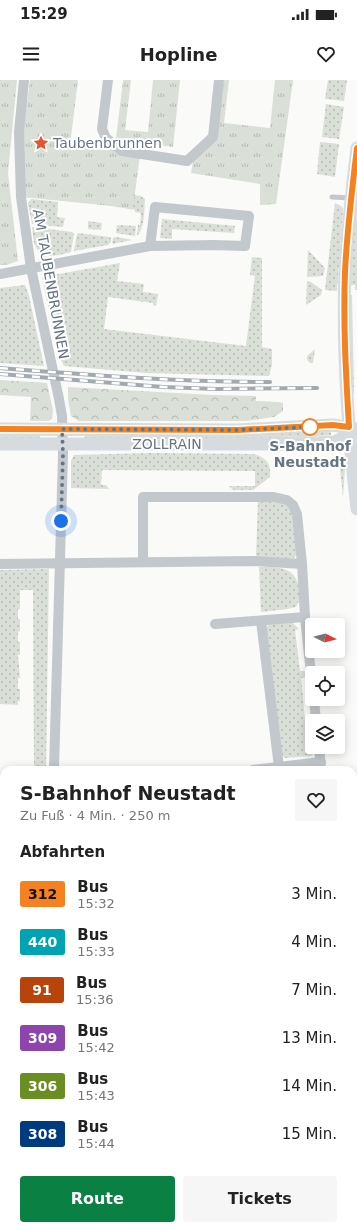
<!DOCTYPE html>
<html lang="de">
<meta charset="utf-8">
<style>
:root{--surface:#fff;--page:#f6f6f6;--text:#222;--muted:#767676;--accent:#0b8043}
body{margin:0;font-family:"DejaVu Sans",sans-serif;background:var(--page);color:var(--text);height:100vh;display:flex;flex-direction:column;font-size:15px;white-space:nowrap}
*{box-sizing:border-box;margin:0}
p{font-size:13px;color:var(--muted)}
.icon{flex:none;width:22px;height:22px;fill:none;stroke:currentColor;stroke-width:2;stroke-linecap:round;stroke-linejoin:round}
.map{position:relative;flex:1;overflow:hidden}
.side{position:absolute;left:0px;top:686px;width:357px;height:464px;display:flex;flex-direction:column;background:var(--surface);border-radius:12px 12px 0 0;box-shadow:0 2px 10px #0003}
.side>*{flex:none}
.badge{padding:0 8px;border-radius:3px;font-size:14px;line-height:26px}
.needle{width:26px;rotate:96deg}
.controls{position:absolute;left:305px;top:538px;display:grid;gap:8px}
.controls a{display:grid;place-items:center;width:40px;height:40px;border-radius:4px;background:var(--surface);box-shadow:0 2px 10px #0003;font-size:20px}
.you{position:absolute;width:20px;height:20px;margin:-10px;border:3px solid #fff;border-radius:50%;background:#1a73e8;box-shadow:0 0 0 6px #1a73e833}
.map>.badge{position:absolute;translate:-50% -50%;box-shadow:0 0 0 2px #fff}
h2{padding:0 20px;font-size:15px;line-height:36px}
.round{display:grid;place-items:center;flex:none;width:42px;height:42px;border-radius:4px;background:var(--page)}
.summary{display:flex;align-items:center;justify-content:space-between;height:68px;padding:0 20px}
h1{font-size:19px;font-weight:700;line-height:30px}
.button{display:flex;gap:8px;margin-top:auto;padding:8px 20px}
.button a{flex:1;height:46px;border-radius:4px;background:var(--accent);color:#fff;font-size:16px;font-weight:700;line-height:46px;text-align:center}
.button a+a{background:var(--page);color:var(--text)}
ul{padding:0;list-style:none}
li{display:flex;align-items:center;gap:12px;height:48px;padding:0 20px}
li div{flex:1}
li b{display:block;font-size:15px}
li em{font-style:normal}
li .badge{min-width:44px;font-weight:700;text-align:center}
.status{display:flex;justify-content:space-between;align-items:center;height:28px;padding:0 20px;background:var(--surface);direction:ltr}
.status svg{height:11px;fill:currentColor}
header{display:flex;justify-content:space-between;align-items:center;height:52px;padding:0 20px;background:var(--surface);font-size:18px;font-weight:700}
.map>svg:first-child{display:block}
</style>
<div class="status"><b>15:29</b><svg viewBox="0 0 49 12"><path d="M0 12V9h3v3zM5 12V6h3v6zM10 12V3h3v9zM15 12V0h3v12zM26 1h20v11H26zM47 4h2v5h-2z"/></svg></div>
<header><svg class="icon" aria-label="menu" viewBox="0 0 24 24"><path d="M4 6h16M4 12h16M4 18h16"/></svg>Hopline<svg class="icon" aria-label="heart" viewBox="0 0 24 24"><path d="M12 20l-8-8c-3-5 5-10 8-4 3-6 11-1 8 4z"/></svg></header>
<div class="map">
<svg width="357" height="1150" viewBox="0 0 357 1150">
<defs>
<pattern id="grass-dots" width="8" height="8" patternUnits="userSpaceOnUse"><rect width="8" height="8" fill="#dadfd7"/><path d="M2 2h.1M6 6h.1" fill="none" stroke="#b4b9b4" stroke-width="1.8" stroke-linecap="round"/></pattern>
<pattern id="forest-crowns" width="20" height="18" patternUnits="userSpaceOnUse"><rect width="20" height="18" fill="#dadfd7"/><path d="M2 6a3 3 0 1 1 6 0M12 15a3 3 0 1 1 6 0" fill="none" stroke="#b4b9b4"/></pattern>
<pattern id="park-tufts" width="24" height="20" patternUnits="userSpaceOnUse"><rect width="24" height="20" fill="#dadfd7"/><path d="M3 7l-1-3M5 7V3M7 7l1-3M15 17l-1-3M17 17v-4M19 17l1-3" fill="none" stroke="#b4b9b4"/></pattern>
<pattern id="water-ripples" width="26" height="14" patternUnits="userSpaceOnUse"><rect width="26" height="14" fill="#bbc7cb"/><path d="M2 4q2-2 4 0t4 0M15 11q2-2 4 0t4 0" fill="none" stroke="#9ca6aa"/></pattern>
</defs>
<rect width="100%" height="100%" fill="#fafaf8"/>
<g fill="url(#grass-dots)">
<polygon points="328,0 347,0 344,21 325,19"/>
<polygon points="326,24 344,27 339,59 322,57"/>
<polygon points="320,62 339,64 335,97 317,94"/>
<path d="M 127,114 L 141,116 L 145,119 C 144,131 145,148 137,156 L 138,145 L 140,145 L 141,133 L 135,132 L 135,130 L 71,119 Z"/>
<polygon points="31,119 58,122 57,137 65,138 63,147 32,144 28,123"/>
<polygon points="357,119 357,210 355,210 355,205 350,205 352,165"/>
<polygon points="335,123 341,126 343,129 337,211 325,210"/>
<polygon points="162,139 235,146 234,153 172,149 172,159 160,158"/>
<polygon points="88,141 102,143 101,150 88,149"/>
<polygon points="117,145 136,146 135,156 116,153"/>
<polygon points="32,147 72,152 74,154 71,172 59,175 41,177 34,163"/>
<polygon points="78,153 109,157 111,158 111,162 108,165 74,171 77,154"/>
<polygon points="116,157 133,160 112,164 113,158"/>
<polygon points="308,170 325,188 323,196 307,197"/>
<polygon points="252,177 262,178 262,267 272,269 272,285 269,296 146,293 64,286 58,273 42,197 120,183 117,201 144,204 143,212 158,214 156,226 153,225 153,223 108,217 104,249 246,266 255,196 250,195"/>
<polygon points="307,201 311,202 322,210 321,215 306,225"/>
<polygon points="25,205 29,216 44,286 0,283 0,208"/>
<polygon points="350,215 352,215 354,313 351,313"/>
<polygon points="315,269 313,283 310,283 307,280 307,276"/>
<polygon points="331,351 331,355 288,358 84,359 85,355"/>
<rect x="0" y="355" width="40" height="5"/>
<path d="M 152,373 L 253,374 C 266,378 271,382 270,397 L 253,410 L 233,410 L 229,406 L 255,406 L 255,391 L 102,390 L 101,405 L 106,405 L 109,409 L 71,408 L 71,381 L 74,375 Z"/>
<polygon points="339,378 341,379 345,389 343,417"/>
<polygon points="258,419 286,423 293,433 299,471 294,478 256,478"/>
<path d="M 259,487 C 278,487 296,486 299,509 C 300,516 300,520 296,527 L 287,529 L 261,532 Z"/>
<polygon points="49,489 46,690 34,690 33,510 20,510 20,529 18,529 18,539 20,539 20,551 18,552 18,562 20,562 20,575 18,575 20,598 18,598 18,609 20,609 20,621 18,621 18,625 0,624 0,490"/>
<polygon points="292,542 299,549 295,550 300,591 307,591 308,597 301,598 308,669 316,668 314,673 311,676 285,678 281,675 265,549 269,544"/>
<polygon points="0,697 4,697 4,850 0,847"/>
<polygon points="0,892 0,893 4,893 4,911 0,911"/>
<polygon points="4,984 4,1009 0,1009 0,985"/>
<polygon points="40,1146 48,1146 49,1150 30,1150 30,1147"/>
<polygon points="293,1146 314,1146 314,1150 294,1150"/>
</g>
<g fill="url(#forest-crowns)">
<polygon points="0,300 47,303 53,330 52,339 48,341 30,341 31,317 0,315"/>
<polygon points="68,307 213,315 256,316 256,321 279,322 283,323 283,331 274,337 247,341 79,341 71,336 68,319"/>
</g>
<g fill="url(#park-tufts)">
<polygon points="0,0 17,0 8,93 18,181 6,185 0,185"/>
<path d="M 30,0 L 78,0 L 70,65 C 82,68 94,61 105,57 L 140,75 L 133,128 L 21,117 L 23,52 Z"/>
<polygon points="123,0 131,0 125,50 148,52 153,0 180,0 173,67 116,59"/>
<polygon points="224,0 229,0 224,43 270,48 275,0 293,0 276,124 260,125 260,104 191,93 193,81 217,57"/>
<polygon points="357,935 357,1102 353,1104 353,936"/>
<polygon points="4,1024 4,1083 0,1083 0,1025"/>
</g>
<polygon fill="url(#water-ripples)" points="357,974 357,991 353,990 353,975"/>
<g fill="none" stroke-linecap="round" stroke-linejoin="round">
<g stroke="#c3c8cc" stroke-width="5">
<polyline points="332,117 350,118"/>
<polyline points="246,1146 247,1150"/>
</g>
<g stroke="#c3c8cc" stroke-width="10">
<polyline points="24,0 19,52 21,117 31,188 59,319 62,336 63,374 54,690"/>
<polyline points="108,0 102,49 106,58 122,71 187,81 213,57 219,0"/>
<polyline points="0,194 150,166 213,165 245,166 249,136 155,127 150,166"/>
<polyline points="143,482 143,417 274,417 287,420 293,425 297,434 302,484 305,537 312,604"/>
<polyline points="0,484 253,481 302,484"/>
<polyline points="261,541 279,687"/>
<polyline points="215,544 305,537"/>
<polyline points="314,619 316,641"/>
<polyline points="319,667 321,690"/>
<polyline points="253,690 321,682"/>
<polyline points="0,945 4,944"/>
<polyline points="227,1146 227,1150"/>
<polyline points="323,1146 323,1150"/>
<polyline points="161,1150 197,1146"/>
</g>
<g stroke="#d6dbdf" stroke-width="13">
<path d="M 357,68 C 352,109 347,150 345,192 C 342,271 348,351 357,429"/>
<polyline points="0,349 238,350 333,345 357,349"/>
<polyline points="0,364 295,364 334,362 357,352"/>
</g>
<defs>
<g id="rail">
<path d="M 0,288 C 90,295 179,302 270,302"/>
<polyline points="0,294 163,307 216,309 317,308"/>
</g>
</defs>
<use href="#rail" stroke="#a2aab0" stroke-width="4"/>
<use href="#rail" stroke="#fff" stroke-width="2.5" stroke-dasharray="8" stroke-linecap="butt"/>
</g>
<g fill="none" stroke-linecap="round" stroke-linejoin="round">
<defs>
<path id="line" d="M 0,349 L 238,350 L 333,345 L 349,347 C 346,295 343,244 345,192 C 347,150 352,109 357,68"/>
</defs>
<use href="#line" stroke="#fff" stroke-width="9"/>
<use href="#line" stroke="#f58220" stroke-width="6"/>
<polyline stroke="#657683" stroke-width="4" stroke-dasharray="0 7.2" points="61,441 63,374 62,349 238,350 310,347"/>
</g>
<defs>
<symbol id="sight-bare" viewBox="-9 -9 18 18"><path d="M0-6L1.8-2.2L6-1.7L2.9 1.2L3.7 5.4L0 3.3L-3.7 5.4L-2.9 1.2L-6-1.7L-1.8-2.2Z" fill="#e4572e" stroke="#fff" stroke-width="2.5" paint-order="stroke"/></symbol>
</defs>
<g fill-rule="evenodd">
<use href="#sight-bare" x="30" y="52" width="22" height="22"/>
</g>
<circle fill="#fff" stroke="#f58220" stroke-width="2" cx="310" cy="347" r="8"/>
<g text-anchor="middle" stroke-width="4" stroke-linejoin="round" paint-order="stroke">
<g font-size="14" fill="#657683" stroke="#fff" text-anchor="start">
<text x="53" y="68">Taubenbrunnen</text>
</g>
<g font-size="14" fill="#657683" stroke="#fff">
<text transform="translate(51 204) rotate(80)" y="5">AM TAUBENBRUNNEN</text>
<text x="167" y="369">ZOLLRAIN</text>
</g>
<g font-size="14" font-weight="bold" fill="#657683" stroke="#fff">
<text x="310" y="371">S-Bahnhof<tspan x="310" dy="16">Neustadt</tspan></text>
</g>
</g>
</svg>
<div class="controls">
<a><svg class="needle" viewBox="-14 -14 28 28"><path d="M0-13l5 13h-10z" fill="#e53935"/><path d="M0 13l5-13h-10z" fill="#767676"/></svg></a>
<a><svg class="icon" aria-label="locate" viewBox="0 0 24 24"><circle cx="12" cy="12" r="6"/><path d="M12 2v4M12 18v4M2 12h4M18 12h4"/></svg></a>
<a><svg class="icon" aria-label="layers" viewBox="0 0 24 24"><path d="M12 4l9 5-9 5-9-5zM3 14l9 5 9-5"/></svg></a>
</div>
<div class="you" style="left:61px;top:441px"></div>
<section class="side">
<div class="summary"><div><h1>S-Bahnhof Neustadt</h1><p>Zu Fuß · 4 Min. · 250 m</p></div><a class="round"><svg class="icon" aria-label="heart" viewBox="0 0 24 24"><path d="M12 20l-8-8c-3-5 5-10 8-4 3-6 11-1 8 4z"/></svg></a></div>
<h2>Abfahrten</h2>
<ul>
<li><span class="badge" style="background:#f58220;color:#111">312</span><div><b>Bus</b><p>15:32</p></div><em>3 Min.</em></li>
<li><span class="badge" style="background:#00a3b4;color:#fff">440</span><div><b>Bus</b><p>15:33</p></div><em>4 Min.</em></li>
<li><span class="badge" style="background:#b8430b;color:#fff">91</span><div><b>Bus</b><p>15:36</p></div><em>7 Min.</em></li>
<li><span class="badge" style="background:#8e44ad;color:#fff">309</span><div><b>Bus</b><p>15:42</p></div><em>13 Min.</em></li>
<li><span class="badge" style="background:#6b8e23;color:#fff">306</span><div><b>Bus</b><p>15:43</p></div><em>14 Min.</em></li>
<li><span class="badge" style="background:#003b80;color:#fff">308</span><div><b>Bus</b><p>15:44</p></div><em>15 Min.</em></li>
</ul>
<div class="button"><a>Route</a><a>Tickets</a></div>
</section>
</div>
